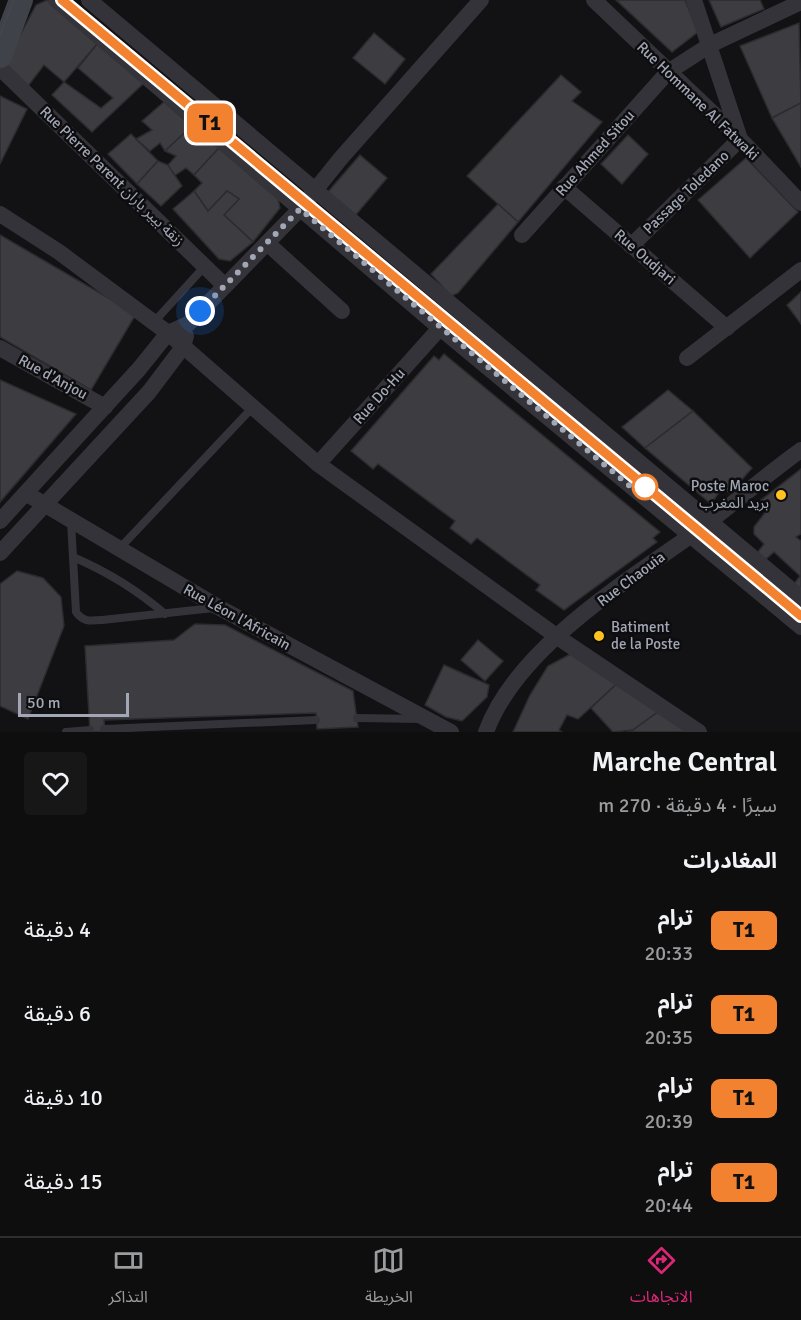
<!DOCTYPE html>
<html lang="ar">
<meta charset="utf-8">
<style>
:root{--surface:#0e0e0f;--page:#171718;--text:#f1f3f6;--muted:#9b9c9e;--line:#2e2e2f;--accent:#db2777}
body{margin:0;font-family:Signika,"Noto Sans Arabic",sans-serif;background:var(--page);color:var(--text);direction:rtl;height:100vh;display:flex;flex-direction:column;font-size:22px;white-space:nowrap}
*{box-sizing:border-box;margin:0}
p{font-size:20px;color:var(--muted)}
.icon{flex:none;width:33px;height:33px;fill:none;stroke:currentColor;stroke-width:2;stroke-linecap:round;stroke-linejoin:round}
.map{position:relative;height:732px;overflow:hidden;direction:ltr}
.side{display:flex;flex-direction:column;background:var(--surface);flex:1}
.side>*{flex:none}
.badge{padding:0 12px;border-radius:9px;font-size:21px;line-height:39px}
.scale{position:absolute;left:18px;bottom:15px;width:111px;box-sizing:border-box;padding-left:6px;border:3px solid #a2a7b5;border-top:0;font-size:16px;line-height:21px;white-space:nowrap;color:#a2a7b5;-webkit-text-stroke:4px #0d0d0f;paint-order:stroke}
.you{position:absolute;width:30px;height:30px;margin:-15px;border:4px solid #fff;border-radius:50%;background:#1a73e8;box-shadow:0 0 0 9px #1a73e833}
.map>.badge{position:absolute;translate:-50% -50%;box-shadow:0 0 0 3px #fff}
h2{padding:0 24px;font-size:22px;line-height:54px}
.round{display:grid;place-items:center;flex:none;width:63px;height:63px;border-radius:6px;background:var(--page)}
.summary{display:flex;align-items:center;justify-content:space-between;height:102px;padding:0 24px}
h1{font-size:28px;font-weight:600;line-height:45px}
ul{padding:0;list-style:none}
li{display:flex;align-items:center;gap:18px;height:84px;padding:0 24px}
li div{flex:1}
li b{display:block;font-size:22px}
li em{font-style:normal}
li .badge{min-width:66px;font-weight:700;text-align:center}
.tabs{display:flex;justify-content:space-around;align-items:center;height:84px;border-top:2px solid var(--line);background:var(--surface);font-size:16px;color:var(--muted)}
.tabs a{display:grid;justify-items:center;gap:3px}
.tabs .on{color:var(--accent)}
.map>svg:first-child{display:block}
</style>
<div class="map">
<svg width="801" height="732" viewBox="0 0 801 732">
<rect width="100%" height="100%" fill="#121214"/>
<g fill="#3c3c41" stroke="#2c2c30" stroke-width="1.5">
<polygon points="47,0 98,43 64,82 44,65 28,86 4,66 36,5"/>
<polygon points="616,0 685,0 698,32 672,52"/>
<polygon points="709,0 760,0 764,9 721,27"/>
<polygon points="799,23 801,103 772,118 740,46"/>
<polygon points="374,33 405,59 385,84 353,58"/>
<polygon points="98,43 144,83 92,132 52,95 64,82 101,108 113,98 78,68"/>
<polygon points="561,75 581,92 572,101 602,122 518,222 467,176"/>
<polygon points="0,96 27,109 0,164"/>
<polygon points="164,102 192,126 165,151 160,143 150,151 136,139 152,130 142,121"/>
<polygon points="801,103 801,167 772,118"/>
<polygon points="192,126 219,148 194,175 186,168 174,176 168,165 176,156 165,151"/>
<polygon points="131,134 158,161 137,184 108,154"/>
<polygon points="628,135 648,154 622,184 601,164"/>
<polygon points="219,148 278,198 280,208 253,242 224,215 239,199 227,191 208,211 194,191 202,183 194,175"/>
<polygon points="360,155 387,178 354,217 327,193"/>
<polygon points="746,158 798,212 750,258 698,200"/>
<polygon points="158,161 168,165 182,186 161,206 137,184"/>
<polygon points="194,191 208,211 227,191 239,199 224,215 253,242 230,261 219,259 173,209"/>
<polygon points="498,204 518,222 458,293 451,296 431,274"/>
<polygon points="0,235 136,314 91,390 0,337"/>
<polygon points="801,292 801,324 787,305"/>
<polygon points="444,354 660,532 653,538 657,542 564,610 536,590 540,585 477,538 471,544 450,528 455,521 378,464 373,469 351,451 434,356 439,360"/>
<polygon points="0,380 76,414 0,502"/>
<polygon points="668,390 693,411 645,448 622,427"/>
<polygon points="693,411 752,468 730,493 722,488 711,504 645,448"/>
<polygon points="801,469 801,534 796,537 801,541 801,590 794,584 800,576 774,552 765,560 757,553 764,544 754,534 754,527 767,510 761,500"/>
<polygon points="17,571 43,578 61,597 64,626 28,719 0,706 0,584"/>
<polygon points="195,624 225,625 353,691 358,727 317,729 316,713 104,720 105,732 90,732 85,646 174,640"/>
<polygon points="478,640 503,661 485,681 461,660"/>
<polygon points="576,651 621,680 578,719 567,715 559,730 562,732 513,732 530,695 548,666"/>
<polygon points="444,665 489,685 487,697 462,721 446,717 425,705"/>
<polygon points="621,680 662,709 633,730 613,732 591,708"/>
<polygon points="662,709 692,732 627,732 633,730"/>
</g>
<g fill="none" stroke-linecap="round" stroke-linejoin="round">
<g stroke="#333339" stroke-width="8">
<polyline points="154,322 205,266"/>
<path d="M 71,521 L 76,612 C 83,622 90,621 102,620 L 214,608"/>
<polyline points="119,549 253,407"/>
<path d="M 73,557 C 108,572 136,589 165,614"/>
<polyline points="357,718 420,719"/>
<polyline points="104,729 316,720"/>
<polyline points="66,732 90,730"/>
</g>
<g stroke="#333339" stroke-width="16">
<polyline points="56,0 440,328 801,627"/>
<polyline points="89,0 801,598"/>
<polyline points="594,0 740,139 801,203"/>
<polyline points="0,68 224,285"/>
<polyline points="564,187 727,328"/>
<polyline points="0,214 59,252 168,333 318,464 559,638 699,732"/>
<polyline points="522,235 668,72 710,45 801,2"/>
<polyline points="267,243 342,311"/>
<polyline points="631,246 740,139 694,0"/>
<polyline points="0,348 105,407"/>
<polyline points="687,358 801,270"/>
<polyline points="318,464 440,328"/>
<polyline points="27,494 218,607 451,732"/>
<polyline points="0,521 139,369 168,333 188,324 300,209 341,158 481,0"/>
<polyline points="0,553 149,392 183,347 186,336"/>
<path d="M 486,732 C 516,650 621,585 690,536 C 728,509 763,477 801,450"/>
</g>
<polyline stroke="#404249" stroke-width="24" points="0,56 21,0"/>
<g stroke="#45474e" stroke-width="1.5">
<polyline points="62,0 801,616"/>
<polyline points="0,35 14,0"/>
</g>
</g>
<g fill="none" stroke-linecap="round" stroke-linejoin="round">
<defs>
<polyline id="line" points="62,0 801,616"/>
</defs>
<use href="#line" stroke="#fff" stroke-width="14"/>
<use href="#line" stroke="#f38230" stroke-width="9"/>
<polyline stroke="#a2a7b5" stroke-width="6" stroke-dasharray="0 10.8" points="200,311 300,209 637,492 645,487"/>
</g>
<circle fill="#fff" stroke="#f38230" stroke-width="3" cx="645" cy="487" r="12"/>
<g fill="#ffc21f" stroke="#0d0d0f" stroke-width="2">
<circle cx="781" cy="495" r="6"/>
<circle cx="599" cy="636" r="6"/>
</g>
<g text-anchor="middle" stroke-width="5" stroke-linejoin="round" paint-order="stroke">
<g font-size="15" fill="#a2a7b5" stroke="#0d0d0f">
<text transform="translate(698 101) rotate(44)" y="5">Rue Hommane Al Fatwaki</text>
<text transform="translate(595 153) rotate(-48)" y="5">Rue Ahmed Sitou</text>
<text transform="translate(112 176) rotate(44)" y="5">Rue Pierre Parent زنقة بيير باران</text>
<text transform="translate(686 192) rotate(-44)" y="5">Passage Toledano</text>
<text transform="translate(645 257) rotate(41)" y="5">Rue Oudjari</text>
<text transform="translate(53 377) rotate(29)" y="5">Rue d'Anjou</text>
<text transform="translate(379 396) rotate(-48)" y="5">Rue Do-Hu</text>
<text transform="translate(631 579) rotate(-37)" y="5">Rue Chaouia</text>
<text transform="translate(237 617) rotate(29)" y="5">Rue Léon l'Africain</text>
</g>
<g font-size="15" fill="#a2a7b5" stroke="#0d0d0f" text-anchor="end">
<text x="769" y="491">Poste Maroc<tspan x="769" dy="17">بريد المغرب</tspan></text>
<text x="611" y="632" text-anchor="start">Batiment<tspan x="611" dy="17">de la Poste</tspan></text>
</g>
</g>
</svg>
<div class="scale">50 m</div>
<div class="you" style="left:200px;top:311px"></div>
<b class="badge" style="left:210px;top:123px;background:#f38230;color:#111">T1</b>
</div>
<section class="side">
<div class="summary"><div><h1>Marche Central</h1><p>سيرًا · 4 دقيقة · 270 m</p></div><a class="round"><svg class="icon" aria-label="heart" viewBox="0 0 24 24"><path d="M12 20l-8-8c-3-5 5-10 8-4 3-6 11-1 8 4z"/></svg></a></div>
<h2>المغادرات</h2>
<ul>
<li><span class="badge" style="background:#f38230;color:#111">T1</span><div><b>ترام</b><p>20:33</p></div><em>4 دقيقة</em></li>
<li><span class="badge" style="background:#f38230;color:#111">T1</span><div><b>ترام</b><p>20:35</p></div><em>6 دقيقة</em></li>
<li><span class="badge" style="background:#f38230;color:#111">T1</span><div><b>ترام</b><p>20:39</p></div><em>10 دقيقة</em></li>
<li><span class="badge" style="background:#f38230;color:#111">T1</span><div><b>ترام</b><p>20:44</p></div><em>15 دقيقة</em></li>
</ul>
</section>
<nav class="tabs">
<a class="on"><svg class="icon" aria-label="directions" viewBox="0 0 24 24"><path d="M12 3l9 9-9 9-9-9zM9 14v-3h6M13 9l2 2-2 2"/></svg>الاتجاهات</a>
<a><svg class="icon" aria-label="map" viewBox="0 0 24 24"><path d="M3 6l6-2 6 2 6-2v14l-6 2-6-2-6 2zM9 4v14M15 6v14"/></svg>الخريطة</a>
<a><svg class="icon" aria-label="tickets" viewBox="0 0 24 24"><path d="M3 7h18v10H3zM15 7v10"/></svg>التذاكر</a>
</nav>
